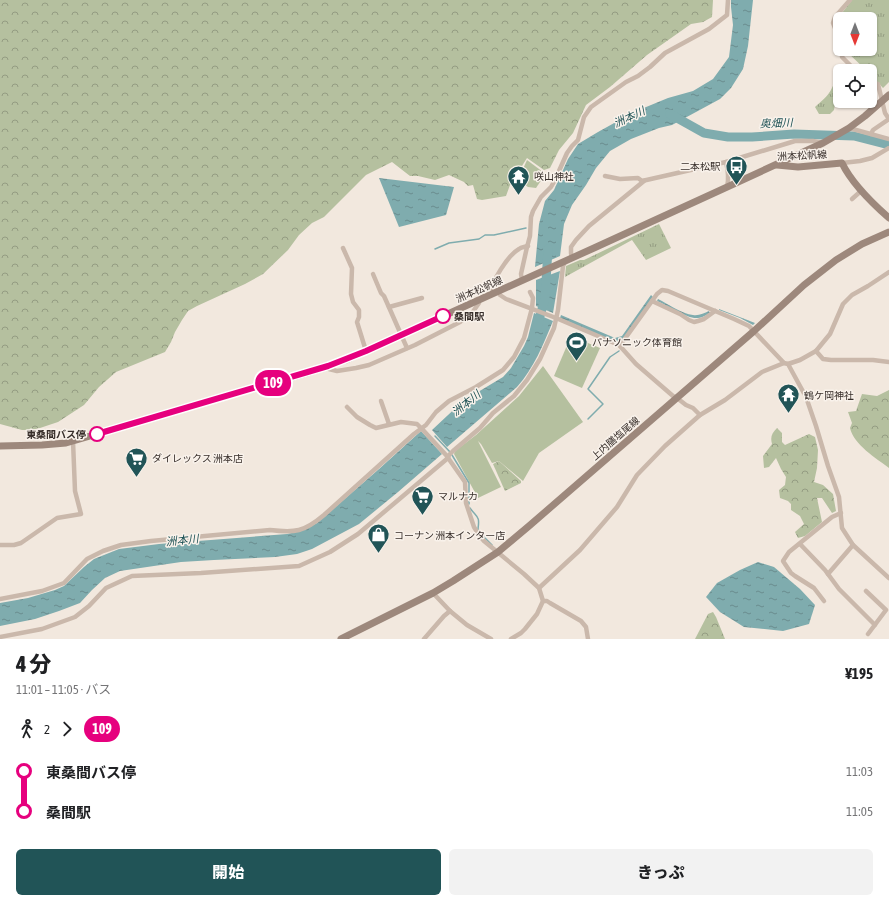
<!DOCTYPE html>
<html lang="ja">
<meta charset="utf-8">
<style>
:root{--surface:#fff;--page:#f2f2f2;--text:#202124;--muted:#757577;--accent:#215457}
body{margin:0;font-family:"Asap Condensed","Noto Sans JP",sans-serif;background:var(--page);color:var(--text);height:100vh;display:flex;flex-direction:column;font-size:15px;white-space:nowrap}
*{box-sizing:border-box;margin:0}
p{font-size:13px;color:var(--muted)}
.icon{flex:none;width:22px;height:22px;fill:none;stroke:currentColor;stroke-width:2;stroke-linecap:round;stroke-linejoin:round}
.map{position:relative;height:639px;overflow:hidden}
.drawer{display:flex;flex-direction:column;background:var(--surface);flex:1}
.drawer>*{flex:none}
.badge{padding:0 8px;border-radius:13px;font-size:14px;line-height:26px}
.needle{width:26px;rotate:180deg}
.fabs{position:absolute;left:833px;top:12px;display:grid;gap:8px}
.fabs a{display:grid;place-items:center;width:44px;height:44px;border-radius:6px;background:var(--surface);box-shadow:0 1px 3px #0004;font-size:20px}
.map>.badge{position:absolute;translate:-50% -50%;box-shadow:0 0 0 2px #fff}
.legs{display:flex;align-items:center;gap:6px;height:44px;padding:0 16px;font-size:13px}
.legs p{margin-inline-start:auto}
.overview{display:flex;align-items:center;justify-content:space-between;height:68px;padding:0 16px}
h1{font-size:22px;font-weight:800;line-height:30px}
.action{display:flex;gap:8px;margin-top:auto;padding:8px 16px}
.action a{flex:1;height:46px;border-radius:6px;background:var(--accent);color:#fff;font-size:16px;font-weight:800;line-height:46px;text-align:center}
.action a+a{background:var(--page);color:var(--text)}
ul{padding:0 16px;list-style:none}
li{display:flex;align-items:center;gap:14px;height:40px;font-size:15px}
li i{display:grid;place-items:center;width:6px;height:100%;margin:0 5px;background:currentColor}
li i::after{content:'';width:10px;height:10px;margin:-5px;border:3px solid;border-radius:50%;background:var(--surface)}
li p{margin-inline-start:auto}
li:first-child i{background:linear-gradient(#0000 50%,currentColor 0)}
li:last-child i{background:linear-gradient(currentColor 50%,#0000 0)}
.map>svg:first-child{display:block}
</style>
<div class="map">
<svg width="889" height="639" viewBox="0 0 889 639">
<defs>
<pattern id="grass-tufts" width="24" height="20" patternUnits="userSpaceOnUse"><rect width="24" height="20" fill="#b5c09f"/><path d="M3 7l-1-3M5 7V3M7 7l1-3M15 17l-1-3M17 17v-4M19 17l1-3" fill="none" stroke="#949c82"/></pattern>
<pattern id="forest-crowns" width="20" height="18" patternUnits="userSpaceOnUse"><rect width="20" height="18" fill="#b5c09f"/><path d="M2 6a3 3 0 1 1 6 0M12 15a3 3 0 1 1 6 0" fill="none" stroke="#949c82"/></pattern>
<pattern id="water-ripples" width="26" height="14" patternUnits="userSpaceOnUse"><rect width="26" height="14" fill="#7facae"/><path d="M2 4q2-2 4 0t4 0M15 11q2-2 4 0t4 0" fill="none" stroke="#698c8e"/></pattern>
</defs>
<rect width="100%" height="100%" fill="#f2e8de"/>
<g fill="url(#grass-tufts)">
<polygon points="852,0 889,0 889,82 883,88 870,74 870,71 867,71 847,52 846,49 870,49 870,19 840,19 840,26 838,18"/>
<path d="M 840,76 L 840,97 L 835,104 L 834,110 L 830,114 L 819,114 L 815,107 C 820,102 826,98 829,93 C 833,88 834,80 840,76 Z"/>
<polygon points="659,224 671,248 646,260 632,240 565,277 566,266 580,260 584,260"/>
</g>
<g fill="url(#forest-crowns)">
<polygon points="0,0 713,0 712,17 703,22 691,24 647,55 610,87 586,105 573,133 559,150 550,168 544,170 527,158 510,185 506,196 482,200 477,199 473,185 468,186 464,182 449,175 435,180 418,176 410,176 392,162 366,175 324,217 312,223 299,235 288,250 263,274 245,284 197,306 188,311 182,320 175,332 171,342 165,352 116,372 99,387 84,405 58,422 40,428 31,430 22,430 0,424"/>
<path d="M 889,390 L 889,468 C 876,458 854,445 850,428 L 852,423 L 848,412 L 856,411 L 862,394 L 877,396 Z"/>
<path d="M 777,428 L 782,433 L 782,442 L 785,445 L 809,434 L 815,437 L 818,450 L 817,468 L 814,482 L 823,485 L 833,494 L 836,511 L 832,513 L 822,498 L 817,498 L 822,522 L 805,536 L 798,538 L 795,532 L 804,524 L 800,516 L 791,510 L 791,504 L 788,501 L 780,498 L 779,490 L 785,485 L 786,477 L 781,469 L 776,458 L 769,467 L 764,468 L 763,456 L 772,444 C 770,437 772,433 777,428 Z"/>
<polygon points="499,461 521,481 521,483 505,491 493,464"/>
<polygon points="713,612 716,617 725,639 695,639 708,614"/>
</g>
<g fill="#b5c09f">
<polygon points="527,160 543,172 542,179 536,188 528,187 518,180"/>
<polygon points="571,336 600,348 582,388 554,376"/>
<polygon points="543,366 583,422 539,453 523,481 499,461 492,463 481,444 478,441 501,487 478,498 454,454 455,451 476,435 519,396"/>
</g>
<g fill="url(#water-ripples)">
<polygon points="731,0 753,0 748,46 743,69 731,88 720,99 672,125 659,128 631,139 610,151 596,168 586,185 572,205 564,224 560,256 535,267 539,224 545,201 554,190 568,159 578,144 598,132 634,112 668,98 693,91 713,79 729,57 733,25 731,7"/>
<polygon points="379,178 454,187 446,215 399,227"/>
<polygon points="560,271 553,313 536,306 536,280"/>
<polygon points="651,295 653,297 623,339 619,342 615,342 560,318 561,315 615,338 622,336"/>
<path d="M 658,299 C 668,304 682,314 693,315 C 699,316 704,313 709,311 L 710,313 C 706,315 702,318 698,318 C 687,319 668,306 657,301 Z"/>
<polygon points="719,309 755,323 753,325 740,318 719,310"/>
<path d="M 534,313 L 553,321 C 543,345 534,368 517,387 L 447,447 L 432,430 L 463,401 L 503,377 L 511,368 L 524,346 L 528,337 Z"/>
<polygon points="421,431 442,454 398,492 359,524 312,549 297,554 275,557 214,560 181,562 120,571 105,578 92,590 80,603 59,611 35,619 0,626 0,603 28,598 55,590 64,586 84,567 94,559 119,549 159,544 287,534 301,531 317,523 379,469"/>
<polygon points="758,562 774,567 800,589 815,605 809,624 783,631 744,627 720,612 706,597 717,583 740,570"/>
</g>
<g fill="none" stroke-linecap="round" stroke-linejoin="round">
<g stroke="#7facae" stroke-width="1.5">
<polyline points="435,249 449,243 479,239 485,235 494,235 526,228"/>
<polyline points="588,419 603,404 588,389 610,357 619,351"/>
<polyline points="435,436 450,452"/>
<polyline points="452,455 469,483 469,504"/>
<path d="M 470,508 C 477,518 480,515 478,529 L 485,538 L 492,545"/>
</g>
<g stroke="#7facae" stroke-width="9">
<polyline points="670,114 704,133 728,137 752,137 794,134 854,136 889,145"/>
<polyline points="537,327 545,298 548,249"/>
</g>
<g stroke="#cab8ab" stroke-width="4.5">
<polyline points="840,41 833,23 835,17 850,0"/>
<polyline points="842,49 842,57 856,71"/>
<polyline points="870,81 878,84 885,113 889,119"/>
<polyline points="849,128 889,139"/>
<polyline points="871,134 873,130 889,119"/>
<path d="M 726,162 C 728,170 729,179 727,187"/>
<polyline points="842,163 860,161 872,158 889,148"/>
<polyline points="605,176 620,179 638,178 642,181 726,162 795,141 813,141 823,143"/>
<polyline points="852,199 861,191"/>
<polyline points="343,248 352,268 351,294 353,302 359,310 359,317 357,322 366,351"/>
<polyline points="572,258 571,253 571,247 576,240 589,226 644,181"/>
<polyline points="373,274 381,293 384,296 407,348"/>
<polyline points="522,280 521,274 527,247 530,236 531,217 533,211 541,197 551,187 555,180 567,153 572,146 578,140 584,117 591,107 626,82 638,76 650,67 665,53 709,29 727,15 728,0"/>
<polyline points="498,291 500,295 506,299 556,318 619,345 636,364 673,396 677,398 686,405 693,408 700,415"/>
<path d="M 490,295 C 491,282 508,255 519,249 C 521,247 525,247 528,246"/>
<polyline points="652,301 680,314 689,320 694,322 698,321 704,319 715,311"/>
<polyline points="389,307 422,298"/>
<polyline points="619,345 624,340 657,294 662,290 668,291 734,319 749,326 784,363 788,364 806,397 816,426 828,466 839,497 842,528 853,545 889,578"/>
<polyline points="816,351 823,359 831,360 873,360 889,362"/>
<polyline points="788,364 800,360 816,351 830,334 843,304 852,295 868,286 889,272"/>
<polyline points="328,367 329,369 337,371 356,368 369,365 415,345 460,322 472,313 479,303 478,300"/>
<polyline points="381,401 389,424"/>
<polyline points="347,407 357,417 370,425 376,428 401,422 417,424 423,430 446,455 465,482 466,503 474,527 479,535 484,541 524,574 539,588 543,601 537,614 525,629 521,633 511,639"/>
<polyline points="800,544 825,570 839,589 875,625"/>
<polyline points="0,545 14,545 21,543 57,518 81,514 75,491 73,441"/>
<polyline points="828,574 853,545"/>
<polyline points="539,588 580,550 617,507 637,475 665,446 700,415 725,400 762,372 784,363"/>
<polyline points="866,591 886,610 868,634"/>
<polyline points="433,593 450,611 467,625 491,639"/>
<path d="M 0,599 L 42,591 L 64,583 L 87,559 L 103,551 L 121,545 L 151,541 L 270,530 C 295,533 304,532 324,515 L 414,434 L 426,425 L 436,412 L 449,401 L 476,387 L 503,370 L 514,357 L 524,338 L 532,308 L 533,298 L 530,292"/>
<polyline points="543,601 547,601 550,603 581,621 586,627 588,639"/>
<polyline points="824,601 814,588 795,576 791,573 783,561 789,552 832,517 841,513"/>
<polyline points="0,637 42,629 75,617 89,606 106,588 132,576 201,573 299,566 330,552 358,534 448,458 449,455 453,451 480,428 493,413 514,396 527,380 540,359 554,328 558,310 563,266 564,264"/>
<polyline points="424,639 444,616 450,611"/>
</g>
<g stroke="#9d887c" stroke-width="7">
<path d="M 777,165 L 798,167 L 842,163 C 852,184 872,203 889,218"/>
<polyline points="0,446 42,445 66,443 307,373 346,360 594,248 823,143 849,128 865,116 889,95"/>
<polyline points="341,639 433,593 453,581 498,552 529,526 754,331 804,285 836,260 862,244 889,232"/>
</g>
</g>
<g fill="none" stroke-linecap="round" stroke-linejoin="round">
<defs>
<polyline id="line-1" points="97,434 328,366 366,351 443,316"/>
</defs>
<use href="#line-1" stroke="#fff" stroke-width="9"/>
<use href="#line-1" stroke="#e6007e" stroke-width="6"/>
</g>
<defs>
<symbol id="bus-pin" viewBox="-11 -11 22 30"><path d="M0 17L-7.5 6A9.5 9.5 0 1 1 7.5 6Z" fill="#215457" stroke="#f9f2eb"/><path d="M-5-6H5V4H4V6H2V4H-2V6H-4V4H-5ZM-3.5-4V0h7V-4ZM-3.5 1.2v1.5H-2V1.2ZM2 1.2v1.5H3.5V1.2Z" fill="#fff"/></symbol>
<symbol id="temple-pin" viewBox="-11 -11 22 30"><path d="M0 17L-7.5 6A9.5 9.5 0 1 1 7.5 6Z" fill="#215457" stroke="#f9f2eb"/><path d="M0-6L5-2H3V0L6.5 2.5H4V6H1.5V3h-3V6H-4V2.5H-6.5L-3 0V-2H-5Z" fill="#fff"/></symbol>
<symbol id="stadium-pin" viewBox="-11 -11 22 30"><path d="M0 17L-7.5 6A9.5 9.5 0 1 1 7.5 6Z" fill="#215457" stroke="#f9f2eb"/><path d="M0-5a6.5 5 0 1 0 0 10a6.5 5 0 1 0 0-10ZM-3.5-1.8h7v3.6h-7Z" fill="#fff"/></symbol>
<symbol id="supermarket-pin" viewBox="-11 -11 22 30"><path d="M0 17L-7.5 6A9.5 9.5 0 1 1 7.5 6Z" fill="#215457" stroke="#f9f2eb"/><path d="M-6-5.5h2.5l.6 2H6L4.5 2H-2.5L-4.4-4H-6ZM-1.5 3.2a1.3 1.3 0 1 0 .1 0ZM3 3.2a1.3 1.3 0 1 0 .1 0Z" fill="#fff"/></symbol>
<symbol id="shop-pin" viewBox="-11 -11 22 30"><path d="M0 17L-7.5 6A9.5 9.5 0 1 1 7.5 6Z" fill="#215457" stroke="#f9f2eb"/><path d="M-5-2.5h2.3a2.7 3.5 0 0 1 5.4 0H5L5.5 6h-11ZM-1.5-2.5h3a1.5 2.3 0 0 0-3 0Z" fill="#fff"/></symbol>
</defs>
<g fill-rule="evenodd">
<use href="#bus-pin" x="724" y="154" width="25" height="34"/>
<use href="#temple-pin" x="506" y="164" width="25" height="34"/>
<use href="#stadium-pin" x="564" y="330" width="25" height="34"/>
<use href="#temple-pin" x="776" y="382" width="25" height="34"/>
<use href="#supermarket-pin" x="124" y="446" width="25" height="34"/>
<use href="#supermarket-pin" x="410" y="484" width="25" height="34"/>
<use href="#shop-pin" x="366" y="522" width="25" height="34"/>
</g>
<g fill="#fff" stroke="#e6007e" stroke-width="2">
<circle cx="443" cy="316" r="7"/>
<circle cx="97" cy="434" r="7"/>
</g>
<g text-anchor="middle" stroke-width="3" stroke-linejoin="round" paint-order="stroke">
<g font-size="10" fill="#372e2a" stroke="#f9f2eb">
<text transform="translate(802 155) rotate(-3)" y="4">洲本松帆線</text>
<text transform="translate(479 289) rotate(-24)" y="4">洲本松帆線</text>
<text transform="translate(615 438) rotate(-41)" y="4">上内膳塩尾線</text>
</g>
<g font-size="10" fill="#372e2a" stroke="#f9f2eb" text-anchor="start">
<text x="720" y="170" text-anchor="end">二本松駅</text>
<text x="534" y="180">咲山神社</text>
<text x="592" y="346">パナソニック体育館</text>
<text x="804" y="399">鶴ケ岡神社</text>
<text x="152" y="462">ダイレックス 洲本店</text>
<text x="438" y="500">マルナカ</text>
<text x="394" y="539">コーナン 洲本インター店</text>
</g>
<g font-size="10" font-weight="bold" fill="#372e2a" stroke="#f9f2eb" text-anchor="start">
<text x="454" y="320">桑間駅</text>
<text x="86" y="438" text-anchor="end">東桑間バス停</text>
</g>
<g font-size="11" font-style="italic" fill="#215457" stroke="#f9f2eb">
<text transform="translate(629 117) rotate(-25)" y="4">洲本川</text>
<text transform="translate(776 123) rotate(-2)" y="4">奥畑川</text>
<text transform="translate(466 403) rotate(-39)" y="4">洲本川</text>
<text transform="translate(182 540) rotate(-6)" y="4">洲本川</text>
</g>
</g>
</svg>
<div class="fabs">
<a><svg class="needle" viewBox="-14 -14 28 28"><path d="M0-13l5 13h-10z" fill="#e53935"/><path d="M0 13l5-13h-10z" fill="#757577"/></svg></a>
<a><svg class="icon" aria-label="locate" viewBox="0 0 24 24"><circle cx="12" cy="12" r="6"/><path d="M12 2v4M12 18v4M2 12h4M18 12h4"/></svg></a>
</div>
<b class="badge" style="left:273px;top:383px;background:#e6007e;color:#fff">109</b>
</div>
<section class="drawer">
<div class="overview"><div><h1>4 分</h1><p>11:01 – 11:05 · バス</p></div><b>¥195</b></div>
<div class="legs"><svg class="icon" aria-label="walk" viewBox="0 0 24 24"><circle cx="13" cy="4" r="2"/><path d="M13 8l-2 6 4 7M11 14l-3 7M7 12l3-4h3l4 4"/></svg>2<svg class="icon" aria-label="forward" viewBox="0 0 24 24"><path d="M9 5l7 7-7 7"/></svg><b class="badge" style="background:#e6007e;color:#fff">109</b></div>
<ul>
<li><i style="color:#e6007e"></i><b>東桑間バス停</b><p>11:03</p></li>
<li><i style="color:#e6007e"></i><b>桑間駅</b><p>11:05</p></li>
</ul>
<div class="action"><a>開始</a><a>きっぷ</a></div>
</section>
